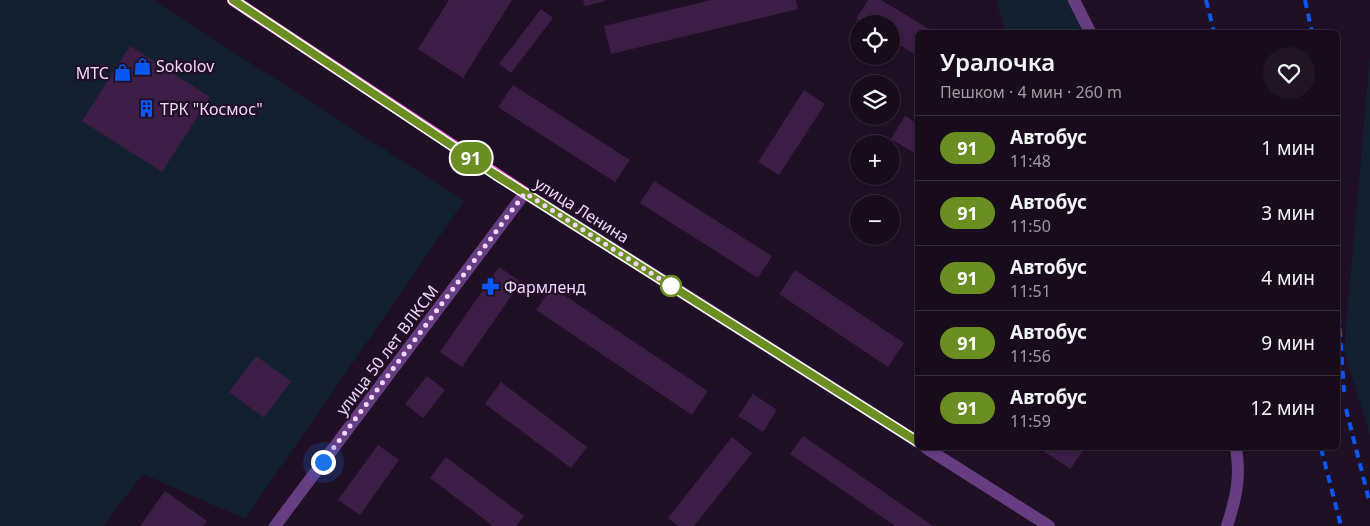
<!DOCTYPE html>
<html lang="ru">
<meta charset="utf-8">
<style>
:root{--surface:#180c1c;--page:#211525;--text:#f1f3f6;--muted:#9f9ba3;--line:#362c3b}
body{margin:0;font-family:"Noto Sans",sans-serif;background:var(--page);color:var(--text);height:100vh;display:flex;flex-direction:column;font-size:19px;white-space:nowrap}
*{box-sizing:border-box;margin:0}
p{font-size:16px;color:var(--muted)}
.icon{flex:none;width:28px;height:28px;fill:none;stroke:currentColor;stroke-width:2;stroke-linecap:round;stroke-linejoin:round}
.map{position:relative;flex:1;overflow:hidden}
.panel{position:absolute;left:915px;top:30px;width:425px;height:420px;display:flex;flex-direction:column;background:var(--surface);border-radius:8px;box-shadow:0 1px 4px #0004,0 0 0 1px var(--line)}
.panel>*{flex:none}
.badge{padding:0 10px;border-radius:16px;font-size:18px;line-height:32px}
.tools{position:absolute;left:850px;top:15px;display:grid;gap:10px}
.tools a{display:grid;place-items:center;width:50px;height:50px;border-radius:50%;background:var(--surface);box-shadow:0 1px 4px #0004,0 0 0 1px var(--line);font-size:25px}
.you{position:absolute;width:25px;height:25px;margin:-12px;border:4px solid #fff;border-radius:50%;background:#1a73e8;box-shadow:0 0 0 8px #1a73e833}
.map>.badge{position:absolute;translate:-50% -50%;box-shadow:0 0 0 2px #fff}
.round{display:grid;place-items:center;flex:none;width:52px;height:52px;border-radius:26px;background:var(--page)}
.head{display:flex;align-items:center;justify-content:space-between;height:85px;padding:0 25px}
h1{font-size:24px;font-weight:600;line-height:38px}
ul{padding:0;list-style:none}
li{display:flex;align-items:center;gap:15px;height:65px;padding:0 25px;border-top:1px solid var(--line)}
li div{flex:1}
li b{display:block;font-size:19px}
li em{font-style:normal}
li .badge{min-width:55px;font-weight:700;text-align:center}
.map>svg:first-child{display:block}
</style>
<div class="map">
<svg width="1370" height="526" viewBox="0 0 1370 526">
<rect width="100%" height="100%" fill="#201025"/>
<g fill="#13202f">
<polygon points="0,0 153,0 464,201 245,519 143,474 103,526 0,526"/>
<polygon points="999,0 1070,0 1083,32 1006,32 996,1"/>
<polygon points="1370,56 1370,435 1344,351"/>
</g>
<g fill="#3c1d45">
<polygon points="449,0 512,0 463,78 418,49"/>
<polygon points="583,0 605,0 605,1 585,6"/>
<polygon points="711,0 796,0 798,9 611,54 604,26"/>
<polygon points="868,0 881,0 934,32 918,32 918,56 891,40 891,24 865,24 856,19"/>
<polygon points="541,9 553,18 511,73 499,64"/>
<polygon points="130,46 210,97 162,172 82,121"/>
<polygon points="513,85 630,160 615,182 498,107"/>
<polygon points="804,90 825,104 779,175 758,162"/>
<polygon points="905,116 918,124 918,155 891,139"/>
<polygon points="654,181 772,256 758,278 640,203"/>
<polygon points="499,267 521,282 462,367 440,352"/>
<polygon points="795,270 904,343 888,367 779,294"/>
<polygon points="552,287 708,391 692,415 536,310"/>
<polygon points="256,356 291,381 264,418 229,392"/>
<polygon points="427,376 445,390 423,418 405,404"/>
<polygon points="501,382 587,447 571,468 485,404"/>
<polygon points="753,394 777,410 763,432 738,416"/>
<polygon points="803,436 933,526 895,526 790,454"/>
<polygon points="732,437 752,453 694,526 678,526 668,518"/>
<polygon points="378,445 399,460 360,515 338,500"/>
<polygon points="1039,448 1085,448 1070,469"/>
<polygon points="446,457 524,516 516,526 493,526 430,478"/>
<polygon points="165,491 207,521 203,526 140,526"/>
</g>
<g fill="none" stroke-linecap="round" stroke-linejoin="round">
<g stroke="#673d82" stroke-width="12">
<polyline points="1074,0 1090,32"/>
<polyline points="926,448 1049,526"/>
<polyline points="275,526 525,193 918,442"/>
<path d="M 1227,526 C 1236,498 1241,477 1236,448"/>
</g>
<polyline stroke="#f862da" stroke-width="12" points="233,0 525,193"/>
<g stroke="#0a57f5" stroke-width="4" stroke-dasharray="8 6" stroke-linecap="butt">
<polyline points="1206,0 1214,32"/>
<polyline points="1305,0 1312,32"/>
<polyline points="1338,301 1344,392"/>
<polyline points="1346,409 1370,504"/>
<polyline points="1321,448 1341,526"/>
</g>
</g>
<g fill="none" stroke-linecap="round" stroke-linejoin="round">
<defs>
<polyline id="line" points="233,0 496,175 918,442"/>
</defs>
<use href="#line" stroke="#fff" stroke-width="11"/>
<use href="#line" stroke="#6b8e23" stroke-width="8"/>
<polyline stroke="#f1d6fd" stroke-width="5" stroke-dasharray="0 9" points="323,462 525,193 671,286"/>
</g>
<defs>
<symbol id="shop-bare" viewBox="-9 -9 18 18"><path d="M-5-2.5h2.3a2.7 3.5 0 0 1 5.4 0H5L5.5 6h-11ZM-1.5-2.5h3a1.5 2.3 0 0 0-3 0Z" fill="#0a57f5" stroke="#201025" stroke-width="2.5" paint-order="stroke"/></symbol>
<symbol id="building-bare" viewBox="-9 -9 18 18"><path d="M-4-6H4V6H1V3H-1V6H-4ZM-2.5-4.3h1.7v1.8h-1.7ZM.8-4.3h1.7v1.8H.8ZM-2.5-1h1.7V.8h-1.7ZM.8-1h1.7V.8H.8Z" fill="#0a57f5" stroke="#201025" stroke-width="2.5" paint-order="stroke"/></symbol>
<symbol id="pharmacy-bare" viewBox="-9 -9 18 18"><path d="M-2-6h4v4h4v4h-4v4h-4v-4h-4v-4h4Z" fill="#0a57f5" stroke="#201025" stroke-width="2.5" paint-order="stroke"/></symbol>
</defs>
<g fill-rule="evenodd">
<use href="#shop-bare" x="130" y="54" width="25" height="25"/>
<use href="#shop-bare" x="110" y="60" width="25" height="25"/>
<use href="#building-bare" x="134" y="96" width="25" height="25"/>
<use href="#pharmacy-bare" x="478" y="274" width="25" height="25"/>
</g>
<circle fill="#fff" stroke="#6b8e23" stroke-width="2.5" cx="671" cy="286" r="10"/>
<g text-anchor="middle" stroke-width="4.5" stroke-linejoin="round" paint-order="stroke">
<g font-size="16" fill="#f1d6fd" stroke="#201025" text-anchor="start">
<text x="156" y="72">Sokolov</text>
<text x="109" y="79" text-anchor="end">МТС</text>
<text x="160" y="115">ТРК "Космос"</text>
<text x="504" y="293">Фармленд</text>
</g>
<g font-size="16" fill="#f1d6fd" stroke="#201025">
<text transform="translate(582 210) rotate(32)" y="6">улица Ленина</text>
<text transform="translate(387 350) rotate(-53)" y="6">улица 50 лет ВЛКСМ</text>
</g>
</g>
</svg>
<div class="tools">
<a><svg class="icon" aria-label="locate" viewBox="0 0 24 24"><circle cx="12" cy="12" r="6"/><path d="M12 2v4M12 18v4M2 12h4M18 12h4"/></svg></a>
<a><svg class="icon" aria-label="layers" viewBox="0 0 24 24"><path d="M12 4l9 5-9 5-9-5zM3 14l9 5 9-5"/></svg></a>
<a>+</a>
<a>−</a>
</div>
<div class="you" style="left:323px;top:462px"></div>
<b class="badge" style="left:471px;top:158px;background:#6b8e23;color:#fff">91</b>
<section class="panel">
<div class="head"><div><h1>Уралочка</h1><p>Пешком · 4 мин · 260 m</p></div><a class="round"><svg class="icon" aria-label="heart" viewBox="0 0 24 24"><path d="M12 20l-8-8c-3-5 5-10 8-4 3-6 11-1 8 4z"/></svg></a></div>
<ul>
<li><span class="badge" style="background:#6b8e23;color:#fff">91</span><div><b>Автобус</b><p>11:48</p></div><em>1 мин</em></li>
<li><span class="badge" style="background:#6b8e23;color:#fff">91</span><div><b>Автобус</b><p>11:50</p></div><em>3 мин</em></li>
<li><span class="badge" style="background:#6b8e23;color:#fff">91</span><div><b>Автобус</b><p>11:51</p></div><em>4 мин</em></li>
<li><span class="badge" style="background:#6b8e23;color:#fff">91</span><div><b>Автобус</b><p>11:56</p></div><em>9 мин</em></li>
<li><span class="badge" style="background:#6b8e23;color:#fff">91</span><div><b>Автобус</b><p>11:59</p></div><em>12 мин</em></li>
</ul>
</section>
</div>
